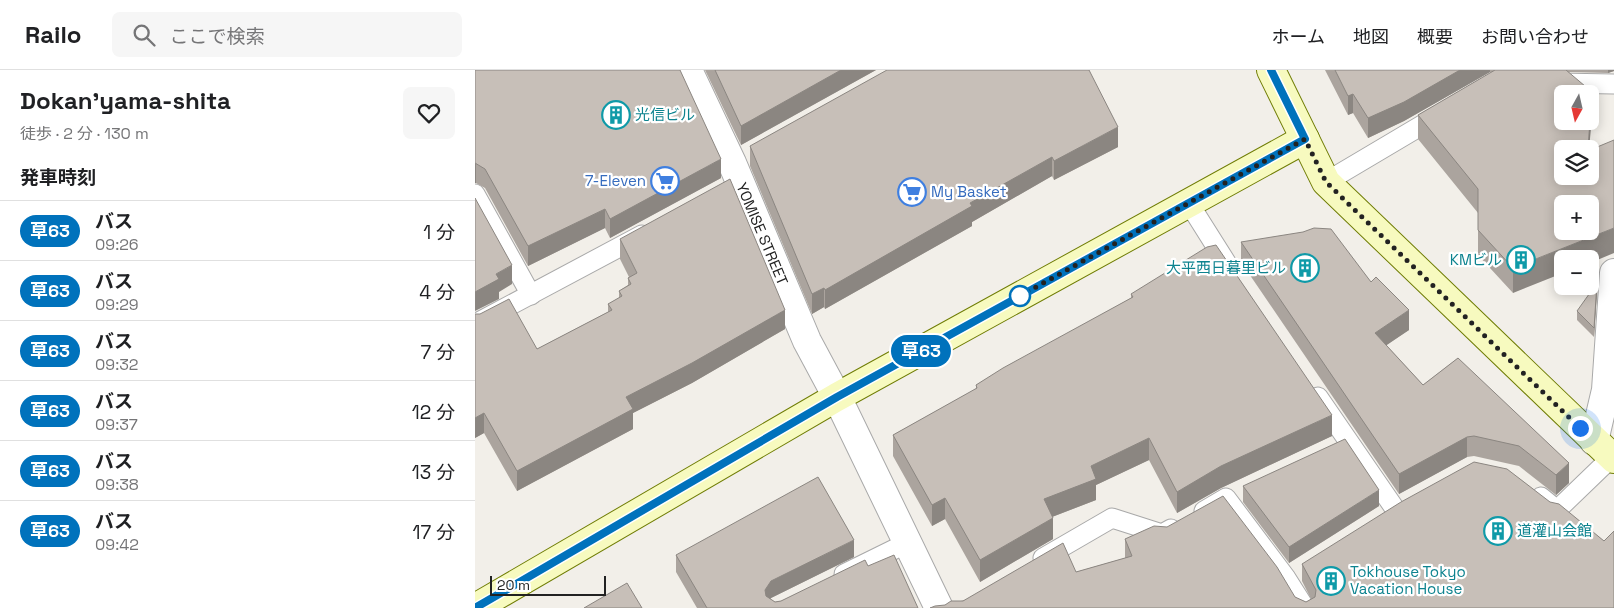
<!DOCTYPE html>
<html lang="ja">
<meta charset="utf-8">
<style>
:root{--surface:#fff;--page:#f6f6f6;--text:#202124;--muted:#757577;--line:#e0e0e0}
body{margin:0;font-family:"Space Grotesk","Noto Sans JP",sans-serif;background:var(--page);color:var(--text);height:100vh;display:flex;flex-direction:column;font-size:19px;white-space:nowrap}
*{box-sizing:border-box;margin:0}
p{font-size:16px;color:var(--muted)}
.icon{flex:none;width:28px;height:28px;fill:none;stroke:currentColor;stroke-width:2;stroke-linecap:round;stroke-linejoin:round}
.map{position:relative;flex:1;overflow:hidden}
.details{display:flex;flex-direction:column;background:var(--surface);width:475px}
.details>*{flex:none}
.badge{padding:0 10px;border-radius:16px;font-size:18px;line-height:32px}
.needle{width:32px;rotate:188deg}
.buttons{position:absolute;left:1079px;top:15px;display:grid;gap:10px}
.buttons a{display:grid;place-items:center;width:45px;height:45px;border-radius:8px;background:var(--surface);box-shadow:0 2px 12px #0003;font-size:25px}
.scale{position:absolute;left:15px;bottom:12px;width:116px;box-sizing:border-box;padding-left:5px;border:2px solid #222;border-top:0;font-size:14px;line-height:18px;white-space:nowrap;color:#222;-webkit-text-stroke:4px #fff;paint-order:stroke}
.you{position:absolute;width:25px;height:25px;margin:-12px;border:4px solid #fff;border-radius:50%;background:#1a73e8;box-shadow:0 0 0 8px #1a73e833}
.map>.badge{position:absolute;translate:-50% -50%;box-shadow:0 0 0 2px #fff}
h2{padding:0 20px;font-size:19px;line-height:45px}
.round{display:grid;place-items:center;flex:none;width:52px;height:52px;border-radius:8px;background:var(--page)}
.overview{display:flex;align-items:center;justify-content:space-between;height:85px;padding:0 20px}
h1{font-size:24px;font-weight:800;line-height:38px}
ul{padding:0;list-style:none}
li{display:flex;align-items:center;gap:15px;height:60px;padding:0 20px;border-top:1px solid var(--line)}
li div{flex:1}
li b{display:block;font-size:19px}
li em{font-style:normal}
li .badge{min-width:55px;font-weight:700;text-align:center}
header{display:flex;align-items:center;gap:30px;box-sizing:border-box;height:70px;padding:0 25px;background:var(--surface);border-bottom:1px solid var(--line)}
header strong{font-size:24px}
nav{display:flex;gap:28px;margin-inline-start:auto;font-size:18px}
.search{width:350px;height:45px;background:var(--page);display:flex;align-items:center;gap:12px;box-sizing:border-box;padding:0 18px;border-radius:8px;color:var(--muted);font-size:19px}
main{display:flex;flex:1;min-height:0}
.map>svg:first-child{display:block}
</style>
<header>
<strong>Railo</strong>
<div class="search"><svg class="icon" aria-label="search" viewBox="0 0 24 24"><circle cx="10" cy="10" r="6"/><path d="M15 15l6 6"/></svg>ここで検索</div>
<nav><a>ホーム</a><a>地図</a><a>概要</a><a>お問い合わせ</a></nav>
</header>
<main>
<section class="details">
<div class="overview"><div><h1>Dokan'yama-shita</h1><p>徒歩 · 2 分 · 130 m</p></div><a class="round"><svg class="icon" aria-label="heart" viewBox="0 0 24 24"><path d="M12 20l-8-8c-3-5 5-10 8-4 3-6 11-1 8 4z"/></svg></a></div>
<h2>発車時刻</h2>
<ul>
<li><span class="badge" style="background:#0072bc;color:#fff">草63</span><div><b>バス</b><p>09:26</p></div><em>1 分</em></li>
<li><span class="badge" style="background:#0072bc;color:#fff">草63</span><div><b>バス</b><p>09:29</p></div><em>4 分</em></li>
<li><span class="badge" style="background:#0072bc;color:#fff">草63</span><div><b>バス</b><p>09:32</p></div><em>7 分</em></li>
<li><span class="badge" style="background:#0072bc;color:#fff">草63</span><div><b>バス</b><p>09:37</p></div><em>12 分</em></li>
<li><span class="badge" style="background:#0072bc;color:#fff">草63</span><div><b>バス</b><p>09:38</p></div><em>13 分</em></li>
<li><span class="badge" style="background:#0072bc;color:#fff">草63</span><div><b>バス</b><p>09:42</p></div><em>17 分</em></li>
</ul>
</section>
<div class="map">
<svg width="1139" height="538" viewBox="0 0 1139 538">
<rect width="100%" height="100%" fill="#f2efe9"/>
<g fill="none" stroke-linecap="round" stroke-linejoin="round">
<defs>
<g id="service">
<polyline points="1082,13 1139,14"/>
<polyline points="851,112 964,45"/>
<polyline points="0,124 56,225"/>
<polyline points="713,132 754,197"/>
<polyline points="0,254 167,165"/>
<polyline points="843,327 920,439"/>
<polyline points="1066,427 1082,440 1137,387"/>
<polyline points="729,441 751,428 811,508 830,538"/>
<polyline points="568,488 637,448 687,464 696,459"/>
<polyline points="369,504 432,473"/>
</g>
<g id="minor">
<polyline points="213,0 257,93 332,271 362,327 464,538"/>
<polyline points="1119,371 1131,320 1139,203"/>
</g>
<g id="secondary">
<polyline points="796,0 851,112 1139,389"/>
<polyline points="0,538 362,327 830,69"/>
</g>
</defs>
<use href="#service" stroke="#a9a9a9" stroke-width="21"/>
<use href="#minor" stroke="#a9a9a9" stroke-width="30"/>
<use href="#secondary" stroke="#707d05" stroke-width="30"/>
<use href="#service" stroke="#fff" stroke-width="19"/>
<use href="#minor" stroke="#fff" stroke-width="28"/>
<use href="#secondary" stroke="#f7fabf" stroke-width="28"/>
</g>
<g fill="#aba49e">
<polygon points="0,0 246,108 135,168 130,158 53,196 10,118 1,113"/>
<polygon points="230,0 401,0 266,75"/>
<polygon points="850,0 1139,0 1139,1 1133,3 1094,2 1117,47 1038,223 1003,185 1003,143 943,69 943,45 1017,2 1015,2 929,51 893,68 878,43 873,45"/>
<polygon points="275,76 643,77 579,110 577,106 497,152 497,156 350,239 349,237 337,244 275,96"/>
<polygon points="145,169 310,259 217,313 158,343 158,359 42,421 9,363 0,368 0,244 62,279 133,242 133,234 144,228 144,221 153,215 153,208 154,207 145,189"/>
<polygon points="766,172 896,212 934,260 911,275 948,315 983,288 1094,413 1081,425 1044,396 999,386 992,387 924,424 766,192"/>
<polygon points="1122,222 1119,267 1102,250 1102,241"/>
<polygon points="656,224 857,366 746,418 702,443 674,390 621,415 621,430 577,447 578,469 505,512 470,449 457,456 418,386 418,365 501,319 501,315 656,228"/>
<polygon points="768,416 904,436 814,493 768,432"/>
<polygon points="1075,432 1129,471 1139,538 470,535 601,502 650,488 650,469 820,527 831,532 836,529 827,511 827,494"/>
<polygon points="201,485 379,487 296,528 295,529 300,532 306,531 393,496 443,538 222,538 201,502"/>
</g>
<g fill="#8b8681">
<polygon points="366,0 401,0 266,75 266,56"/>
<polygon points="985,0 1015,0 1015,2 929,51 893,68 893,48"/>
<polygon points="1133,0 1139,0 1139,1 1133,3"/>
<polygon points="1117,22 1117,47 1114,79 1113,79"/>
<polygon points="878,24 878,43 873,45 873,26"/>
<polygon points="643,57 643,77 579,110 579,91"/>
<polygon points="577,87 577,106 497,152 497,156 350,239 350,220 495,133"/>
<polygon points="246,89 246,108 135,168 135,149"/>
<rect x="0" y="93" width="1" height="20"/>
<polygon points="130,139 130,158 53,196 53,176"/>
<polygon points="1139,158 1139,183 1115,193 1115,189 1088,189 1088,203 1038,223 1038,198"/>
<polygon points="37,195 37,214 24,222 24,229 0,241 0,222 21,204"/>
<polygon points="1122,213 1122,222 1119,267 1119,258"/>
<polygon points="349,218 349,237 337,244 337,224"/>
<polygon points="310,240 310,259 217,313 158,343 158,359 42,421 42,401 151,327"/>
<polygon points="934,240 934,260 900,283 900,263"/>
<polygon points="9,343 9,363 0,368 0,348"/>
<polygon points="857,345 857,366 746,418 702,443 702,422 746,396"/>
<polygon points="992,367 992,387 924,424 924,404"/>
<polygon points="674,368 674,390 621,415 621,430 569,450 569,429 616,396"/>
<polygon points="1094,393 1094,413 1081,425 1081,405"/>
<polygon points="904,420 904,436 814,493 814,477"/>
<polygon points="470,428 470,449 457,456 457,435"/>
<polygon points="578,448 578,469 505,512 505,490"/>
<polygon points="379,470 379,487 296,528 290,537 290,520 296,511"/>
</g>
<g fill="#c7bfb8" stroke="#8b8681" fill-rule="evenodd">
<polygon points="0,0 205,0 246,89 135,149 130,139 53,176 10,99 0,93"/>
<polygon points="240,0 366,0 266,56"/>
<polygon points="412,0 614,0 643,57 579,91 577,87 495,133 497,136 350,220 349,218 337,224 275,76"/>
<polygon points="860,0 985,0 929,32 893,48 878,24 873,26"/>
<path d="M 1020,0 L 1091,0 L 1117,22 L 1115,46 L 1115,24 L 1088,24 L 1088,51 L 1115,51 L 1113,79 L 1088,79 L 1088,106 L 1115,106 L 1115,80 L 1139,70 L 1139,158 L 1038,198 L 1003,160 L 1003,119 L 943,45 ZM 1088,134 L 1115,134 L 1115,161 L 1088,161 Z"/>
<polygon points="255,109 310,240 217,293 151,327 158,339 42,401 9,343 0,348 0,244 5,244 34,229 62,279 137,240 133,234 147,226 144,221 156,214 153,208 162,203 145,169"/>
<polygon points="0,128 37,195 21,204 24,209 0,222"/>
<polygon points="839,158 856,159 896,212 901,207 934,240 900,263 948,315 983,288 1094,393 1081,405 1044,376 999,366 992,367 924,404 766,172 828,162"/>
<polygon points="741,175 857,345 746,396 702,422 674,368 616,396 621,409 569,429 578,448 505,490 470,428 457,435 418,365 502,318 501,315 528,298 658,227 656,224 732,177"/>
<polygon points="1122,213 1119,258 1102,241"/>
<polygon points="870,369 904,420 814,477 768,416"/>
<polygon points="999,392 1032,399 1075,432 1084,434 1129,471 1139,461 1139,538 455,538 460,536 470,535 476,531 488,531 588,473 601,502 657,486 650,469 679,456 692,457 748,426 802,497 820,527 831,532 840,527 841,520 827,494 926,432"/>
<polygon points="343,407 379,470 296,511 290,520 291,526 300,532 306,531 390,490 393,496 419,485 443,538 232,538 201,485"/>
<polygon points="152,513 167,538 109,538"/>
</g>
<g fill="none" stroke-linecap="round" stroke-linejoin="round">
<defs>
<polyline id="line" points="0,538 362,327 830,69 796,0"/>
</defs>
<use href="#line" stroke="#fff" stroke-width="11"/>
<use href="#line" stroke="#0072bc" stroke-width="8"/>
<polyline stroke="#222" stroke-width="5" stroke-dasharray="0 9" points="545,226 541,228 830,69 851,112 1105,358"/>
</g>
<defs>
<symbol id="building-ring" viewBox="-11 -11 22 22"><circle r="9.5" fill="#fff" stroke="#0f9aa8" stroke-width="1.5"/><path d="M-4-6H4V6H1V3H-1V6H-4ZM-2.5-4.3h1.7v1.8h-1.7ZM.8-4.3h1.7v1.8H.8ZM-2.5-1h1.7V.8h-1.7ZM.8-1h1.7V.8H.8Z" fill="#0f9aa8"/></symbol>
<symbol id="supermarket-ring" viewBox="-11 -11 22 22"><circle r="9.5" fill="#fff" stroke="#3f7fe0" stroke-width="1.5"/><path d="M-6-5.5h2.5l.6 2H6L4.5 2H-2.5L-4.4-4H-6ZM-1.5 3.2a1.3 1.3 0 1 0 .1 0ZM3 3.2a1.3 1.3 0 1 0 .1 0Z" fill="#3f7fe0"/></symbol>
</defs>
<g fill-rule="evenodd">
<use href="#building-ring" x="125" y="29" width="32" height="32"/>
<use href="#supermarket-ring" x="174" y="95" width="32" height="32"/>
<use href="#supermarket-ring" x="421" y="106" width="32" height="32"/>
<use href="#building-ring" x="1030" y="174" width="32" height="32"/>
<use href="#building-ring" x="814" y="182" width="32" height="32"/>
<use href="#building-ring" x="1007" y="445" width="32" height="32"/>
<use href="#building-ring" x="840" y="495" width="32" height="32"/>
</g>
<circle fill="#fff" stroke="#0072bc" stroke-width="2.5" cx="545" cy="226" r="10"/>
<g text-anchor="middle" stroke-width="4.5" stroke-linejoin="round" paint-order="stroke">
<g font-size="15" fill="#0d838f" stroke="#fff" text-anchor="start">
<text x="160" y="50">光信ビル</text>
<text x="1027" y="195" text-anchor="end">KMビル</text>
<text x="811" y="203" text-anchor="end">大平西日暮里ビル</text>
<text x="1042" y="466">道灌山会館</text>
<text x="875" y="507">Tokhouse Tokyo<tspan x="875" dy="17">Vacation House</tspan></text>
</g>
<g font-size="15" fill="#366cbe" stroke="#fff" text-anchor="end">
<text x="171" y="116">7-Eleven</text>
<text x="456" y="127" text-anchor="start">My Basket</text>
</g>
<g font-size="15" fill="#222" stroke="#fff">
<text transform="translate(287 164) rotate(67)" y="5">YOMISE STREET</text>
</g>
</g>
</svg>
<div class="buttons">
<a><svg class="needle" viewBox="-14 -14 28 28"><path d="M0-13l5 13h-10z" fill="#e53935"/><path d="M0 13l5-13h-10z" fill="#757577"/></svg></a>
<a><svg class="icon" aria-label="layers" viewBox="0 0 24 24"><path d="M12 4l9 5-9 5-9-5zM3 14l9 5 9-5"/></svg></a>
<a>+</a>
<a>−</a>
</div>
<div class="scale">20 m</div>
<div class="you" style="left:1105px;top:358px"></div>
<b class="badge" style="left:446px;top:281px;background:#0072bc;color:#fff">草63</b>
</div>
</main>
